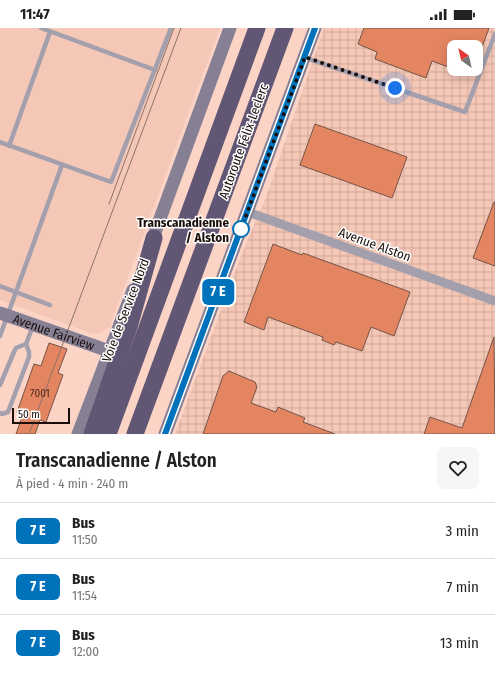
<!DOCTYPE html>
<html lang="fr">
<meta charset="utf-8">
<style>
:root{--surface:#fff;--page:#f6f6f6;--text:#222;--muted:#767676;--line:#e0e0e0}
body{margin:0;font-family:"Fira Sans Condensed",sans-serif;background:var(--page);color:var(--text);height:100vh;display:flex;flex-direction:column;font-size:15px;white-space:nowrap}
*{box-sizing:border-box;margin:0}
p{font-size:13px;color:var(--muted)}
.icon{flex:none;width:22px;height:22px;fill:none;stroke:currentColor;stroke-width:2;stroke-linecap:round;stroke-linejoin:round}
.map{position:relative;height:406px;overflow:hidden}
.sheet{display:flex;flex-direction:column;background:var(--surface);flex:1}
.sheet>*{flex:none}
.badge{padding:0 8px;border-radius:6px;font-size:14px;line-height:26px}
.needle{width:26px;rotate:326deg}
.fabs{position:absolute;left:447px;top:12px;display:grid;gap:8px}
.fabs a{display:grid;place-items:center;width:36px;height:36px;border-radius:8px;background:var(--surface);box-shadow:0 2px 10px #0003;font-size:20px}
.scale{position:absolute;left:12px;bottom:10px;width:58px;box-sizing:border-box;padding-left:4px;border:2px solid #1b0e0a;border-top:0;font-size:11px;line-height:14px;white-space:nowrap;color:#1b0e0a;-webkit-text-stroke:3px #fff;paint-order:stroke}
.you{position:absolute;width:20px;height:20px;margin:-10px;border:3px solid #fff;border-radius:50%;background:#1a73e8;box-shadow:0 0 0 6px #1a73e833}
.map>.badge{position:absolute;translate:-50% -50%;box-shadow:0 0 0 2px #fff}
.round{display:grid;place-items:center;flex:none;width:42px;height:42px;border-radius:8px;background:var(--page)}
.overview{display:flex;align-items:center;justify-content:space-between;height:68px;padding:0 16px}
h1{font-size:19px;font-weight:600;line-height:30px}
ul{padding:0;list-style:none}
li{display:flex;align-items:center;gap:12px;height:56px;padding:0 16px;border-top:1px solid var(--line)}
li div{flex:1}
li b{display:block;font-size:15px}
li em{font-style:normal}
li .badge{min-width:44px;font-weight:700;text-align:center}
.status{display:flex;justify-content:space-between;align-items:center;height:28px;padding:0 20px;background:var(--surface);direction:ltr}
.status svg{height:11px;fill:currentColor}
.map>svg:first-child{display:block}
</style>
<div class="status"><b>11:47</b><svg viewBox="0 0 49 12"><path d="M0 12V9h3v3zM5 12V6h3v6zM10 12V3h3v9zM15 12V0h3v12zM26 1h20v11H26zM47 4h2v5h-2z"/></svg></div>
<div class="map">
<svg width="495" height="406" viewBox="0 0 495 406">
<defs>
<pattern id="industrial-grid" width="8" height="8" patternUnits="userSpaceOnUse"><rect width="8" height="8" fill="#f5c7b6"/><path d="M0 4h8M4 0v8" fill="none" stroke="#d1aa9b"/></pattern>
</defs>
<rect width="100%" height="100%" fill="#fbd4c6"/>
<polygon fill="#f5c7b6" points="0,0 220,0 109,300 107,300 101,305 93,306 0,272"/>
<path fill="url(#industrial-grid)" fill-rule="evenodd" d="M 324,0 L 495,0 L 495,406 L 175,406 L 241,228 L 266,169 ZM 454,19 L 476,19 L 476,41 L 454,41 Z"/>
<g fill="#e48562" stroke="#745448">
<polygon points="364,0 489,0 477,33 476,19 454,19 454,41 432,33 426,50 375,31 377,24 358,16"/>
<polygon points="315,96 407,129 392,170 300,137"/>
<polygon points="494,174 495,174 495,238 473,230"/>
<polygon points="273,216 302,227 303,225 410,264 394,308 371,299 362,323 336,314 334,317 322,312 323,309 268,289 264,302 244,294"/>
<polygon points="494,309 495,406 424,406 430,389 462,400"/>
<polygon points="49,315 67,321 58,345 63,347 46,394 40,392 35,406 16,406 23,386 17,384 34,336 41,338"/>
<polygon points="229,343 255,354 257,359 251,375 276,384 278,379 305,390 303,394 335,406 203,406 223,348"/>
</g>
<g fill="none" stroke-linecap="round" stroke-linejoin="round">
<g stroke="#a39fad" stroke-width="4.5">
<polyline points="41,0 155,42"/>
<polyline points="306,30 465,84 495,6"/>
<polyline points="0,114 111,154 171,0"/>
<polyline points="9,118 50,4"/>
<polyline points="0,258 50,277"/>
<polyline points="0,308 62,137"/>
<polyline points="0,357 14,324 16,320 26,316"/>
<polyline points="0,385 2,386 8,384 29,329 29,324 26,316 33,298"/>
</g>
<polyline stroke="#a39fad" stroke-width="9" points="248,184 495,273"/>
<g stroke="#878095" stroke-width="13">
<polyline points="150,218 230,0"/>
<path id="s1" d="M 0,285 L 109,323"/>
<polyline points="78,406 133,262"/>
<polyline points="165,406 315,0"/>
</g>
<g stroke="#615774" stroke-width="17">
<polyline points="92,406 129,299 154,210"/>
<polyline points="108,406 257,0"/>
<polyline points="135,406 285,0"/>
</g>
<g stroke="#8c7269" stroke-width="1">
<polyline points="109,176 174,0"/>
<polyline points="29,406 181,0"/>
</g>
</g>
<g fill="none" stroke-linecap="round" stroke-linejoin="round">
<defs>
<polyline id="line" points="165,406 315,0"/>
</defs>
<use href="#line" stroke="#fff" stroke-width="9"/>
<use href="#line" stroke="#0072bc" stroke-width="6"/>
<polyline stroke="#1b0e0a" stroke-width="4" stroke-dasharray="0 7.2" points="241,201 305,29 395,60"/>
</g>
<circle fill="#fff" stroke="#0072bc" stroke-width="2" cx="241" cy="201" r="8"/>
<g text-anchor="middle" stroke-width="3" stroke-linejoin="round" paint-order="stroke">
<g font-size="11" fill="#4d2c20">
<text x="40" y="369">7001</text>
</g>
<g font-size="13" fill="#1b0e0a" stroke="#fff">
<text transform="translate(243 113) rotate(-70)" y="5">Autoroute Félix-Leclerc</text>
<text transform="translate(375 216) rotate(20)" y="5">Avenue Alston</text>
<text transform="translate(125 282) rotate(-69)" y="5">Voie de Service Nord</text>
<text dy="5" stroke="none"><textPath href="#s1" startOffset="57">Avenue Fairview</textPath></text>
</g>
<g font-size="13" font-weight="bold" fill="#1b0e0a" stroke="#fff" text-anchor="end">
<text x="229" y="199">Transcanadienne<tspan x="229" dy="15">/ Alston</tspan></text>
</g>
</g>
</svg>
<div class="fabs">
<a><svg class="needle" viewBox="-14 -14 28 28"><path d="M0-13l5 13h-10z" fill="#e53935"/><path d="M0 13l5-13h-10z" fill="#767676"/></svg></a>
</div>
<div class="scale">50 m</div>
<div class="you" style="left:395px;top:60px"></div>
<b class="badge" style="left:218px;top:264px;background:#0072bc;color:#fff">7 E</b>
</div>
<section class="sheet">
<div class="overview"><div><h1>Transcanadienne / Alston</h1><p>À pied · 4 min · 240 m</p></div><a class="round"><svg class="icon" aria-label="heart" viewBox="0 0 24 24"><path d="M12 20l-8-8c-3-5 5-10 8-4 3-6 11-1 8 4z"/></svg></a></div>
<ul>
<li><span class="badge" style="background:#0072bc;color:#fff">7 E</span><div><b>Bus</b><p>11:50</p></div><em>3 min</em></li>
<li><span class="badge" style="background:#0072bc;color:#fff">7 E</span><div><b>Bus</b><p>11:54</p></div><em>7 min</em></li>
<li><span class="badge" style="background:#0072bc;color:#fff">7 E</span><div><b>Bus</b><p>12:00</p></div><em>13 min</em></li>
</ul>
</section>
